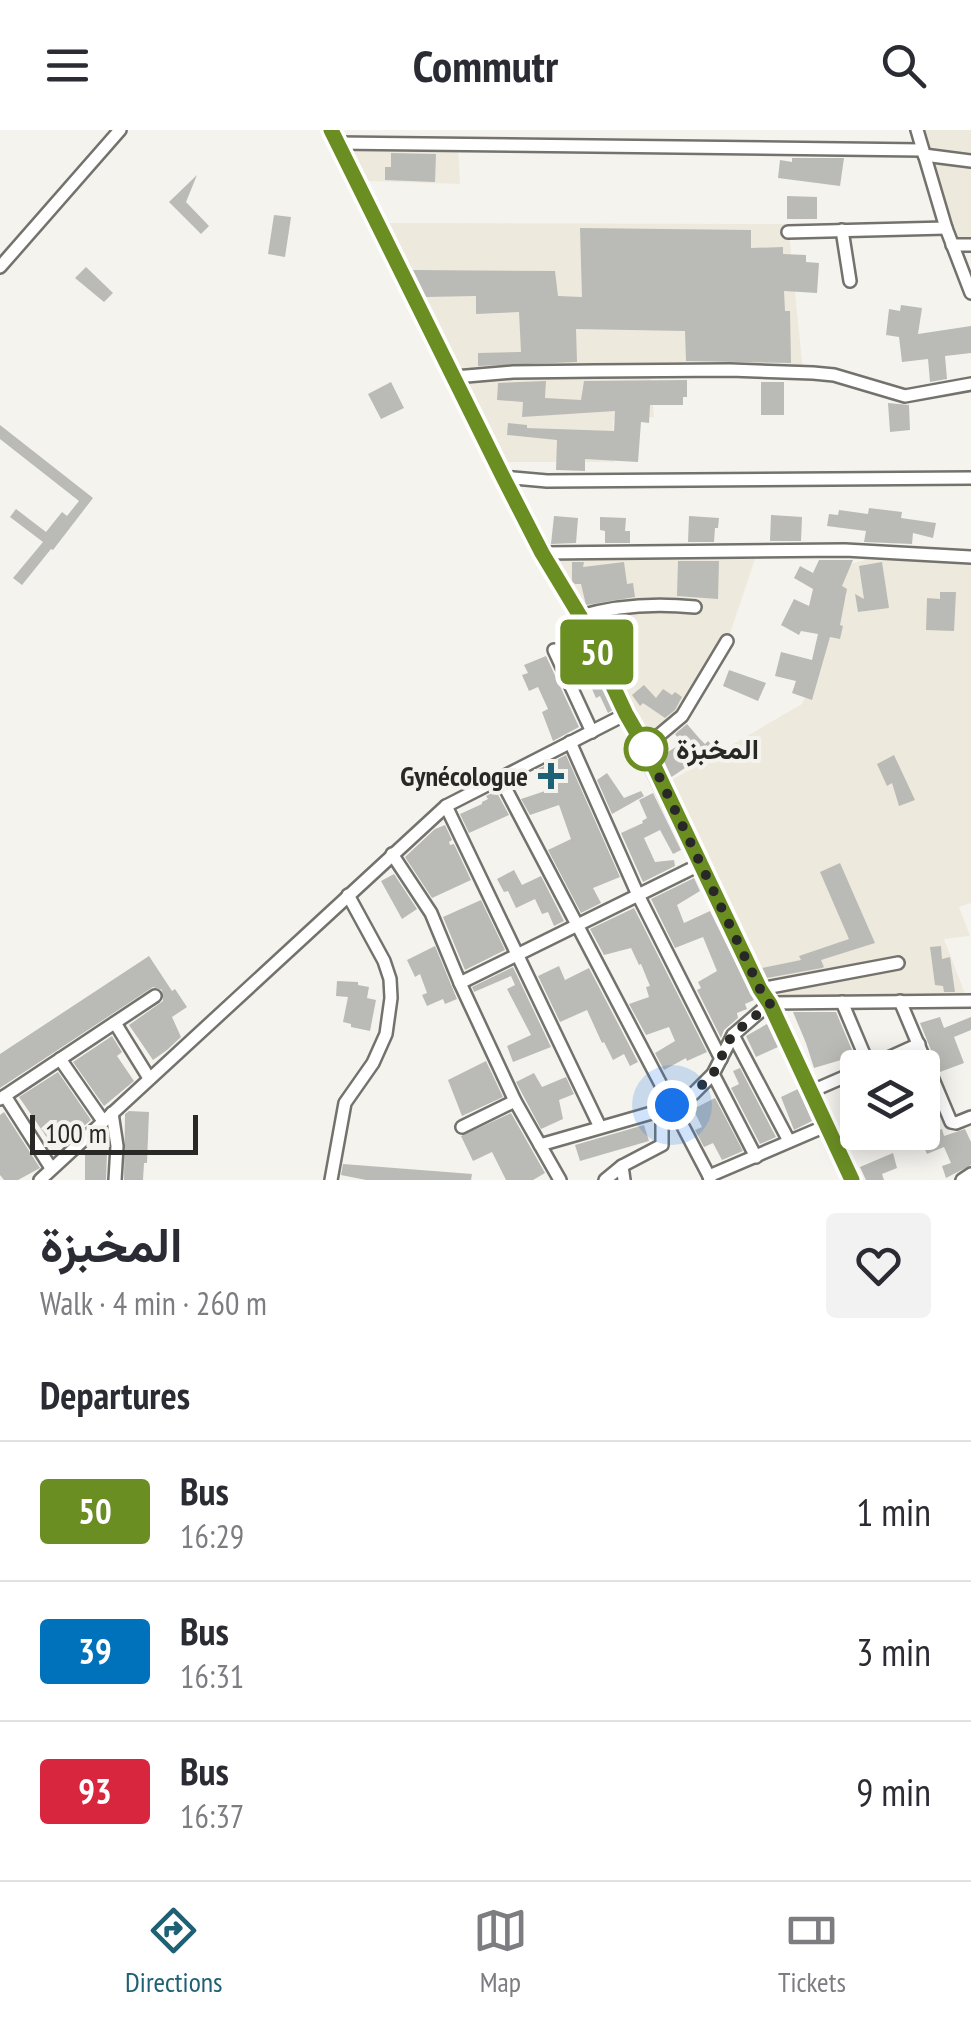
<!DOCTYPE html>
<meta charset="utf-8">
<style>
:root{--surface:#fff;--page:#f2f2f3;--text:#2b2b33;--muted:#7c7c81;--line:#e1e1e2;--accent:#1e6074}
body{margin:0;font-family:"PT Sans Narrow",Vazirmatn,sans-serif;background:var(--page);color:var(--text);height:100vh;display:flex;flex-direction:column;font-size:38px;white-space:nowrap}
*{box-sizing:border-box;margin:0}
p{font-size:32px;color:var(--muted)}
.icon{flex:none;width:55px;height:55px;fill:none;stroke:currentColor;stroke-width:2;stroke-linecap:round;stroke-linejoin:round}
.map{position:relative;height:1050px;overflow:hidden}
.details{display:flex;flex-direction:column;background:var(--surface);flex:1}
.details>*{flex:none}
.badge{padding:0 20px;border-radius:8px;font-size:35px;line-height:65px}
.fabs{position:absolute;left:840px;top:920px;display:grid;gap:20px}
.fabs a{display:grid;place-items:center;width:100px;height:100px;border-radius:10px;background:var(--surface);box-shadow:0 5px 25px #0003;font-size:50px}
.scale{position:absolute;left:30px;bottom:25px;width:168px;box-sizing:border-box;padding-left:10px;border:5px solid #282826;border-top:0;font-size:28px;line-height:35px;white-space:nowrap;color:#282826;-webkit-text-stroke:8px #f5f3ee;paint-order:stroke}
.you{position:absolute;width:50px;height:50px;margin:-25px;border:8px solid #fff;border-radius:50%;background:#1a73e8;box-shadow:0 0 0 15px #1a73e833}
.map>.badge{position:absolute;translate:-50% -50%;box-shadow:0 0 0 5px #fff}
h2{padding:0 40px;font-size:38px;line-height:90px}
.round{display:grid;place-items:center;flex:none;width:105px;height:105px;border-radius:10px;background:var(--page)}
.overview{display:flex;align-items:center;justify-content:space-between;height:170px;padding:0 40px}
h1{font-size:48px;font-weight:700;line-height:75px}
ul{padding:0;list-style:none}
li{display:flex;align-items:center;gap:30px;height:140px;padding:0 40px;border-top:2px solid var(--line)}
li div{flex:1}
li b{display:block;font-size:38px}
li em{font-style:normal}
li .badge{min-width:110px;font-weight:700;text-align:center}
header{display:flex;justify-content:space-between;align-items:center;height:130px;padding:0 40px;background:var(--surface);font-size:45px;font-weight:700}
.menu{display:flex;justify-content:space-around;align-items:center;height:140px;border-top:2px solid var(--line);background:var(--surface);font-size:28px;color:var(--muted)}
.menu a{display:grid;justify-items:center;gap:5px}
.menu .on{color:var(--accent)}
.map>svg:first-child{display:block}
</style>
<header><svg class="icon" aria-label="menu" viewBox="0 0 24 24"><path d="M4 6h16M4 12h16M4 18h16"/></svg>Commutr<svg class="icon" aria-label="search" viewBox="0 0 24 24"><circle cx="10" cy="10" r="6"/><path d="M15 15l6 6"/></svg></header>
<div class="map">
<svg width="971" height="1050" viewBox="0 0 971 1050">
<rect width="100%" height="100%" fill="#f5f3ee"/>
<g fill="#eee9dd">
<polygon points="910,0 971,0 971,110 947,110"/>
<polygon points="349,14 458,16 460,54 368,51"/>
<polygon points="387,93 788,94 803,241 650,239 654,287 613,291 614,332 503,332"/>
<polygon points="550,429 755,429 719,536 687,584 644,624"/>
<polygon points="865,430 971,432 971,773 959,777 970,806 944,809 967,869 769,872 670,651 802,574 847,465 836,450 846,435"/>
</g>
<g fill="#babbb6">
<polygon points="391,23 436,24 435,52 385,50 385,37 391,37"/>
<polygon points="792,28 844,28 840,56 778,48 780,30 792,32"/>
<polygon points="197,45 186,72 209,96 201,104 169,72"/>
<polygon points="787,66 817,67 817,89 787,89"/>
<polygon points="274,85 291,87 285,127 268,124"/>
<polygon points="580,98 751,100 751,118 783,117 783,124 806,125 806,132 819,133 817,163 784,161 785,181 790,181 791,233 686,231 685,201 576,199 577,232 478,236 478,223 521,222 519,182 476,184 476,166 426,167 413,140 555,141 558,166 582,167"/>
<polygon points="86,137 113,163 104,172 75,148"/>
<polygon points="901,175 922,178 918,204 971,196 971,223 945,226 947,249 930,252 928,229 902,232 899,207 886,205 889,179 900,181"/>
<polygon points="687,250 687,267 683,267 683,275 650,275 649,293 641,292 638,332 585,329 585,341 556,340 557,310 507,305 508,293 527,295 527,298 614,301 615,281 522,287 523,272 497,270 498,253 546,251 545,268 581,270 584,251"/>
<polygon points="391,252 404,278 381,289 368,264"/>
<rect x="761" y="252" width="23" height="33"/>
<polygon points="888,273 909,275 910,300 890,302"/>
<polygon points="0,295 93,368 53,420 51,419 22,455 13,448 43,412 10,387 16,379 46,402 62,382 67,386 79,371 0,309"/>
<polygon points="869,378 902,382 901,388 936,393 933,408 913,403 912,414 864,412 866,401 827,396 829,384 838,385 839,380 868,384"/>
<polygon points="771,385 802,387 801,411 770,411"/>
<polygon points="554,386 578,388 576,413 551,414"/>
<polygon points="689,386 719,388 718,398 715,398 714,412 688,412"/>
<polygon points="600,387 626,388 625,401 630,401 630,413 605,413 605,401 600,400"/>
<polygon points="819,430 853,430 842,456 847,459 840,495 843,496 840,509 830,507 812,570 792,563 796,551 775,546 781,522 812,530 818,504 801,501 799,505 781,495 794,469 809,476 813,459 794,448 800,436 813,443"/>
<polygon points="678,431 719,431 718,469 677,466"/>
<polygon points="572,432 584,432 583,437 624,432 627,454 633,453 635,467 586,475 581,454 575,454 572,451"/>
<polygon points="882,432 889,478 858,482 855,464 864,469 859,436"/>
<polygon points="940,462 956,462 954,501 926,500 927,468 940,469"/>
<polygon points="578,509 613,580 608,583 600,566 596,568 588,550 580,553 575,544 578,543 566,514"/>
<polygon points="546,526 579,597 553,611 542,582 548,579 538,557 529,561 522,545 528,543 524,535"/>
<polygon points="729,540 766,553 758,571 723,556"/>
<polygon points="644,555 656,568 663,559 672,565 675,562 682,567 675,580 665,588 643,573 640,576 632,565"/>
<polygon points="687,594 699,608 705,614 708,611 715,619 699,633 697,630 670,648 660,627 682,613 675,604"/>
<polygon points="566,625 620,747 593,758 601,773 581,783 548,720 571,709 559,675 530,685 521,669 548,660 538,639"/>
<polygon points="894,625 915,670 899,676 892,653 887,656 877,634"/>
<polygon points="607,643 624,668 641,661 644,666 612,684 597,650"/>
<polygon points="496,661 509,685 469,703 460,684 482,674 482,672 488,669 486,666"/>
<polygon points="653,663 681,720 673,724 660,700 644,708 655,732 674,730 675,736 643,752 621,703 643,693 642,691 647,688 639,670"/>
<polygon points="445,695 452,710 449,712 450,715 454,714 471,750 432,768 405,727 435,699"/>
<polygon points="840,733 875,813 821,830 824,837 822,838 767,848 762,838 801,830 799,826 849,809 820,742"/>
<polygon points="514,740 522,755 541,746 564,791 554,796 548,782 542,784 535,769 516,778 508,761 504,762 497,749"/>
<polygon points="394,744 417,779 402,789 381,751"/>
<polygon points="694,748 700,761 677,775 684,793 710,781 754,870 745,874 747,879 737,883 738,888 724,900 721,908 697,860 701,858 698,852 717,841 703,807 675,818 651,769"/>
<polygon points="481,770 505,820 465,840 443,787"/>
<polygon points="634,778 707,922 687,931 686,928 664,940 655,923 675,911 669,897 646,905 629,874 649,867 646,857 650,856 641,834 639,835 631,818 604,825 590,799"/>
<polygon points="435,816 457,869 445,874 443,869 427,876 422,865 427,863 420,844 415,847 407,830"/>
<polygon points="941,816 942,829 950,827 955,862 944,862 943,856 935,855 930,817"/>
<polygon points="149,826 172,861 175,859 187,877 172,887 181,907 167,920 153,930 129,895 163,871 162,860 153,857 0,958 0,924"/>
<polygon points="559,836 565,850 589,838 638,932 630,936 624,924 613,930 604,912 602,913 587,880 560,892 538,846"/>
<polygon points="513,837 551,917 513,932 507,916 531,905 507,859 515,855 511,846 474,862 472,857"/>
<polygon points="337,851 358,852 358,855 369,857 367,868 376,870 370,901 351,897 351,894 343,892 348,867 336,866"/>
<polygon points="793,882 836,882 857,932 844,937 841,930 814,938 806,913"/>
<polygon points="940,887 944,898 971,887 971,900 954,907 964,933 940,942 920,893"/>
<polygon points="767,894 778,917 756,927 746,906"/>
<polygon points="112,906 122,922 117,926 134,951 104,976 73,932"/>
<polygon points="486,931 503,967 462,986 448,950"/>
<polygon points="740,938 776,1007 760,1014 731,958 739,954 733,941"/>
<polygon points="58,942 91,990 79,1000 76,995 50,1012 19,967"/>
<polygon points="534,943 542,957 566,947 574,964 559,970 563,989 541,999 516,952"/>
<polygon points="798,959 812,991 794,1000 781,967"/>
<polygon points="715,968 743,1021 722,1030 713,1013 704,1017 695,1000 702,997 693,979"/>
<polygon points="923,980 932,1002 942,999 944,1006 965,999 971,1012 971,1035 946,1048 942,1036 951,1033 944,1017 927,1024 919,1006 922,1004"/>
<polygon points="129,981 149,982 147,1033 144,1033 143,1050 124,1050 125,984"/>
<polygon points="4,982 40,1038 18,1050 4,1050 0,1045 0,985"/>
<polygon points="511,983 545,1043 533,1050 506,1050 492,1022 473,1031 461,1006"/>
<polygon points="644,995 649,1011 580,1031 575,1015"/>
<polygon points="85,1023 107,1024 106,1050 85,1050"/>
<polygon points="893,1023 897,1038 882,1044 884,1050 866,1050 860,1037"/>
<polygon points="343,1034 472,1044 471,1050 366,1050 341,1045"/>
</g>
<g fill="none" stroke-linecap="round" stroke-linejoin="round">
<defs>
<g id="minor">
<polyline points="917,0 946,98 971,163"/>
<polyline points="337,13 922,20"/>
<polyline points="924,25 971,31"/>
<polyline points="842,100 850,151"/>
<polyline points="788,102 946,98"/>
<polyline points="952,115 971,115"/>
<polyline points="0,137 120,0"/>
<polyline points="455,247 513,242 596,241 730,240 813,243 834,245 905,266 971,254"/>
<polyline points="503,347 547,351 971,348"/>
<polyline points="543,423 845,420 971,427"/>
<path d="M 580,486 C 618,475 656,473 695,477"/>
<polyline points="554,520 592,602"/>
<polyline points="570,612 638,765 721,929"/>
<polyline points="645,617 682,586 727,511"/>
<polyline points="500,648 709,1046"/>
<polyline points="446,676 600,997"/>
<polyline points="392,724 431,783 460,853 515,971 560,1050"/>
<polyline points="460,853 701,734"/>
<polyline points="760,859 898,833"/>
<polyline points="900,871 951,992 956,993 971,987"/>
<polyline points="842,872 869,936"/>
<polyline points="115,893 149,948"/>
<polyline points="733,905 789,1011"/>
<polyline points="60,929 103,991"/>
<polyline points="866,938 919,914"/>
<polyline points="713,944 756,1027"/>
<polyline points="812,961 858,941"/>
<polyline points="5,966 51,1038"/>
<polyline points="0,969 155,866"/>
<polyline points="112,983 117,1016 115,1050"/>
<polyline points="462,997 515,971"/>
<polyline points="540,1015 662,980 693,964 713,944 733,905 770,873 971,871"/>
<polyline points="40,1050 446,676 626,584"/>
<polyline points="331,1050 345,973 373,933 386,904 391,868 390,849 384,831 348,765"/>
<polyline points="605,1050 622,1036"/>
<polyline points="624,1050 622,1036 662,1015 662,980"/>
<polyline points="710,1050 709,1046 828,995"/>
<polyline points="962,1050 971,1044"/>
</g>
<polyline id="major" points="331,0 503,347 543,423 580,486 760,859 770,873 852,1050"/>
</defs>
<use href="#minor" stroke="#73726d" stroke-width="16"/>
<use href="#major" stroke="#d0d0cf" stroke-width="20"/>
<use href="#minor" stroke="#fff" stroke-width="11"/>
<use href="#major" stroke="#efceaf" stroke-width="15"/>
</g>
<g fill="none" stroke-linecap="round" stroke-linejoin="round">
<defs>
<polyline id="line" points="331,0 503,347 542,423 580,486 626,584 645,617 760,859 770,874 852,1050"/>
</defs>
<use href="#line" stroke="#fff" stroke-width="22"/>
<use href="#line" stroke="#6b8e23" stroke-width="15"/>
<polyline stroke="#282826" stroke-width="10" stroke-dasharray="0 18" points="646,619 645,617 760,859 770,874 732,905 713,944 693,964 672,975"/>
</g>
<circle fill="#fff" stroke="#6b8e23" stroke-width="5" cx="646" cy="619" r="20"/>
<path fill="#1e6074" stroke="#f5f3ee" stroke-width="4" d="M546 631h10v10h10v10h-10v10h-10v-10h-10v-10h10z"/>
<g text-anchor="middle" stroke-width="8" stroke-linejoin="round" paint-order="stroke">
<g font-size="28" font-weight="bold" fill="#282826" stroke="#f5f3ee" text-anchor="start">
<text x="676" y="629">المخبزة</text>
</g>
<g font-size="28" font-weight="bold" fill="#282826" stroke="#f5f3ee" text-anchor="end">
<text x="528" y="656">Gynécologue</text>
</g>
</g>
</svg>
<div class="fabs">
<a><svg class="icon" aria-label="layers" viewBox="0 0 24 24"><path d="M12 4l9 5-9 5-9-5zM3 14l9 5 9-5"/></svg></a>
</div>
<div class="scale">100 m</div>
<div class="you" style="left:672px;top:975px"></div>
<b class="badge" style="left:597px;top:522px;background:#6b8e23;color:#fff">50</b>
</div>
<section class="details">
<div class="overview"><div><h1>المخبزة</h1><p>Walk · 4 min · 260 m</p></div><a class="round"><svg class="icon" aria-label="heart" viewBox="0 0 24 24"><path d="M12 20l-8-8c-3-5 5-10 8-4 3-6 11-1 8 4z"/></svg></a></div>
<h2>Departures</h2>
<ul>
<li><span class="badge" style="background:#6b8e23;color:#fff">50</span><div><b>Bus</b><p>16:29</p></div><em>1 min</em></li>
<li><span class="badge" style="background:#0072bc;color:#fff">39</span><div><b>Bus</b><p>16:31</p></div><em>3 min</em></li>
<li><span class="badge" style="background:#d7263d;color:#fff">93</span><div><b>Bus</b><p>16:37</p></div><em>9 min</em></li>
</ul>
</section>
<nav class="menu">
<a class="on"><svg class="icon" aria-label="directions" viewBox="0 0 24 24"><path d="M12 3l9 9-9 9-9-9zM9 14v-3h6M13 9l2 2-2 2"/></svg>Directions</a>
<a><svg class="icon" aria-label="map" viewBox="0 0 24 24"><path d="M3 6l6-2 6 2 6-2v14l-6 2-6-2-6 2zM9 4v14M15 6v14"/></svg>Map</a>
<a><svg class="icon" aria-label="tickets" viewBox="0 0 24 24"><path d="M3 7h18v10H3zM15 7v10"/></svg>Tickets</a>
</nav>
